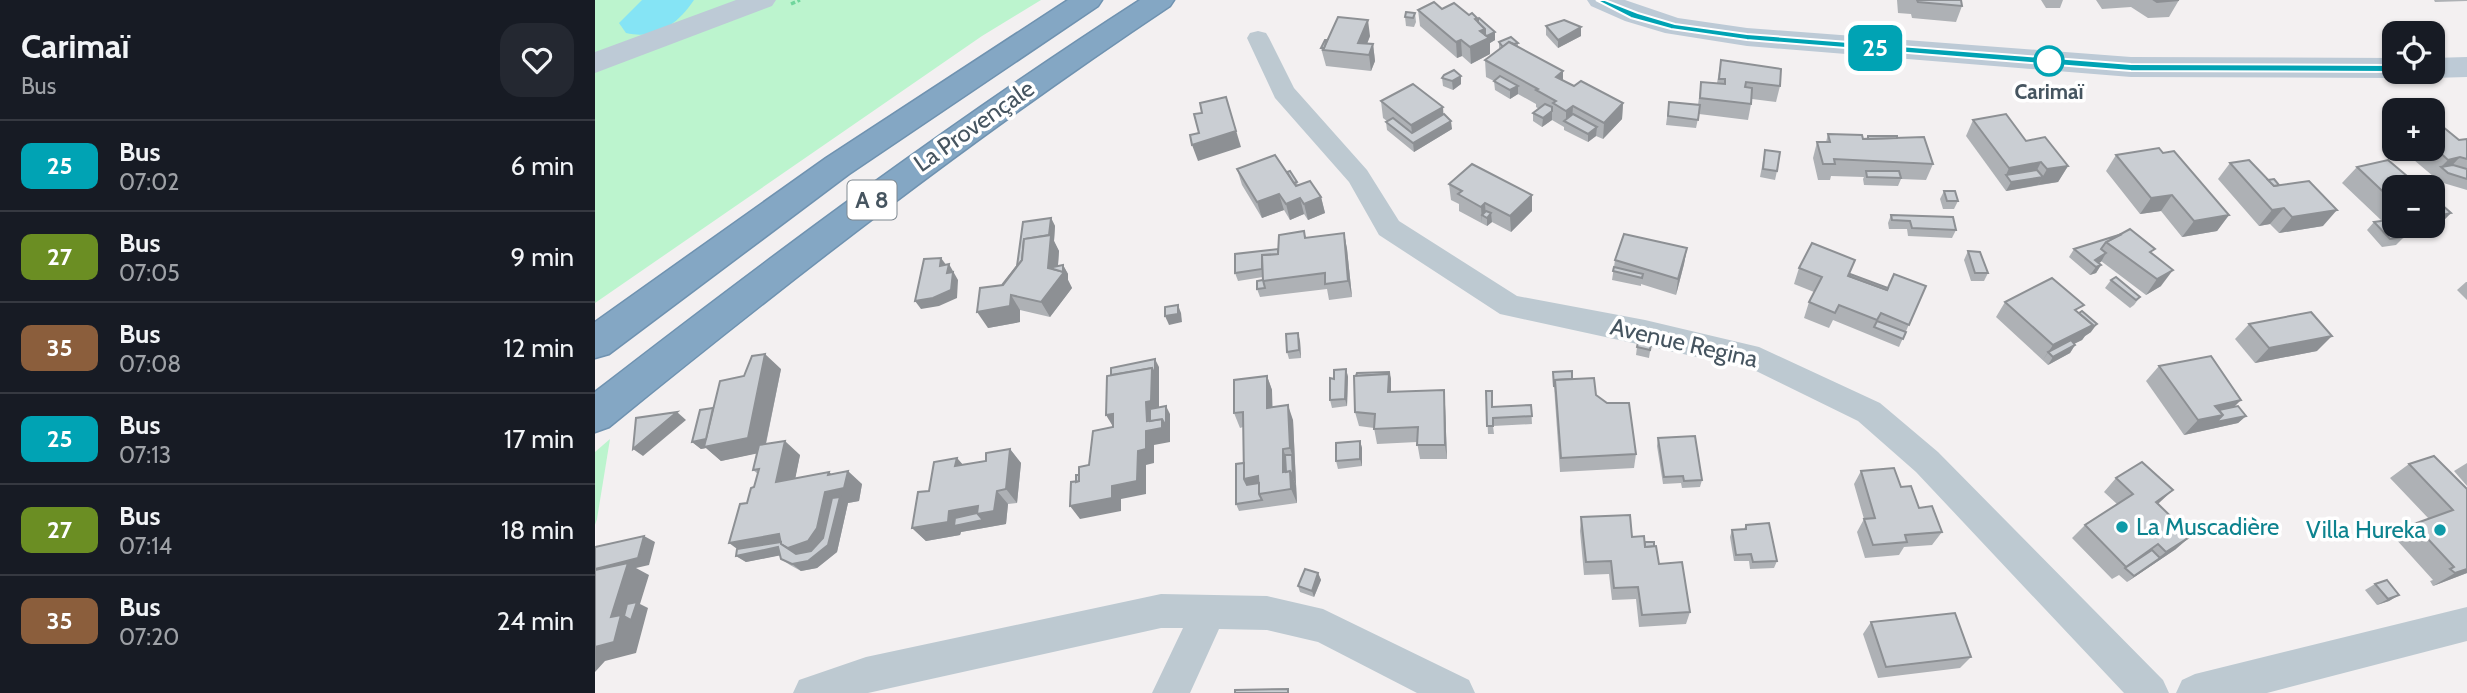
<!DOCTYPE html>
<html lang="fr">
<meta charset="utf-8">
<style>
:root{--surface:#171b24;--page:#242831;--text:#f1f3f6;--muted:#9ea1a6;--line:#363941}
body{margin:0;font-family:Cabin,sans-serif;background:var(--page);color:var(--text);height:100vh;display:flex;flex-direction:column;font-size:26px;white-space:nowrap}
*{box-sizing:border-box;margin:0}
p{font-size:23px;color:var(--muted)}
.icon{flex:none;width:38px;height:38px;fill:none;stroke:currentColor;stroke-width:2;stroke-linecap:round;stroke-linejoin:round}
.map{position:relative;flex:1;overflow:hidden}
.drawer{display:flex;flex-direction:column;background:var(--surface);width:595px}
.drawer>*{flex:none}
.badge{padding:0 14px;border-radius:10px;font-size:24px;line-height:46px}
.tools{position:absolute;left:1787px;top:21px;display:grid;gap:14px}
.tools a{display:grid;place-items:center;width:63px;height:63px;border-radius:14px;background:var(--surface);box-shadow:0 2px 5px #0004;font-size:35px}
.map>.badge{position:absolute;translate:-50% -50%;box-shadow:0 0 0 4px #fff}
.round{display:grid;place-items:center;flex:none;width:74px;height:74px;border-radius:21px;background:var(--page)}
.overview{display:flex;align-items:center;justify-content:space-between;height:119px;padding:0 21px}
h1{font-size:33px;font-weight:700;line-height:52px}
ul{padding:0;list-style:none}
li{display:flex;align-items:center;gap:21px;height:91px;padding:0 21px;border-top:2px solid var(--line)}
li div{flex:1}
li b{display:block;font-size:26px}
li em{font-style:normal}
li .badge{min-width:77px;font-weight:700;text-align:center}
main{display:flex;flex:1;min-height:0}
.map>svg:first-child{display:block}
</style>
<main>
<section class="drawer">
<div class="overview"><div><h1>Carimaï</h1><p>Bus</p></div><a class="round"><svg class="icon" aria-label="heart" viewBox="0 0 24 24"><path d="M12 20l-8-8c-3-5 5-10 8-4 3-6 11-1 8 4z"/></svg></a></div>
<ul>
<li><span class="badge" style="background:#00a3b4;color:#fff">25</span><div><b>Bus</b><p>07:02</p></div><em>6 min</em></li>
<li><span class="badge" style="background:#6b8e23;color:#fff">27</span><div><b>Bus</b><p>07:05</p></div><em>9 min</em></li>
<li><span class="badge" style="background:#8b5e3c;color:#fff">35</span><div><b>Bus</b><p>07:08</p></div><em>12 min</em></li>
<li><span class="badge" style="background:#00a3b4;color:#fff">25</span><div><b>Bus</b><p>07:13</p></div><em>17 min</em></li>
<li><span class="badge" style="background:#6b8e23;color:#fff">27</span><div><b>Bus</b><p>07:14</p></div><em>18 min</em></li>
<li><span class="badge" style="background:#8b5e3c;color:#fff">35</span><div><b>Bus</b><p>07:20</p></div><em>24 min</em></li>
</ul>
</section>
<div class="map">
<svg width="1872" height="693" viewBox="0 0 1872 693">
<rect width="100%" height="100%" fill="#f3f0f1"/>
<g fill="#bcf4ce">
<polygon points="0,0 446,0 387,36 0,303"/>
<polygon points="15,439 2,519 0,525 0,452"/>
</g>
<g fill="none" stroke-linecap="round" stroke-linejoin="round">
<path fill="#85e4f5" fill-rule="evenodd" d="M 47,0 L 99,0 C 82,25 60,40 31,33 L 24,23 Z"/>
<defs>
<g id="highway">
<polygon points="473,0 507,0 503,6 254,174 14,354 0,358 0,322 231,158"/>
<path d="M 545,0 L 579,0 L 575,6 C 380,136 196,279 14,427 L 0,432 L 0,392 C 177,255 357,121 545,0 Z"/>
</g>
</defs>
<use href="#highway" stroke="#6f92b0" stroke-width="3"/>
<polyline stroke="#70d69d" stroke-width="3.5" stroke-dasharray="4.5 2.5" stroke-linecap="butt" points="196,4 205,0"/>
<g fill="#bdc9d1" fill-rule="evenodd">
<polygon points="663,31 671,33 674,38 699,88 772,170 804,221 922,296 1050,320 1164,347 1285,403 1343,452 1568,680 1574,693 1529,693 1321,472 1263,421 1157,369 905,314 784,235 754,182 680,98 652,38 655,33"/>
<polygon points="566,594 672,596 728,609 874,680 880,693 822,693 723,642 672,630 624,629 595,693 557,693 588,628 566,628 273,693 198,693 204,680 271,657"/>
<polygon points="1872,607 1872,641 1672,693 1581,693 1587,680 1600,674"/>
</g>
<g fill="#bdcad6" fill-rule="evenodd">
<polygon points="141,0 181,0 177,6 0,73 0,52"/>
<polygon points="992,0 1030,0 1083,18 1152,28 1536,57 1799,58 1799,72 1812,72 1799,78 1536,77 1152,46 1070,33 1030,21 996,6"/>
<polygon points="1872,57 1872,77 1838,78 1825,72 1838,72 1838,58"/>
</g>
<use href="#highway" fill="#84a7c4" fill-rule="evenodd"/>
</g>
<g fill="#aeb1b5">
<polygon points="1302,0 1366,0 1367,6 1361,22 1317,18 1316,14 1303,13"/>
<polygon points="1446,0 1468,0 1465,8 1451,8"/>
<polygon points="1501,0 1584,0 1574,17 1553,18 1536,7 1507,9"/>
<polygon points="1839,0 1872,0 1872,1 1840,2"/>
<polygon points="847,9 874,15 883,19 900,32 900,40 895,43 895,54 876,64 867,56 862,58 825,26 823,10"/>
<polygon points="820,13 821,22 819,27 811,26 810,17"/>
<polygon points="951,26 986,36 963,48 951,35"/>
<polygon points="775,36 772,44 778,44 780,61 776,71 731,66 726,48"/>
<polygon points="904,42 923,43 923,47 968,71 968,81 979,86 1028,103 1027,119 1008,139 1001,136 993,142 969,130 969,127 957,120 947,127 938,121 938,113 944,109 941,107 941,104 923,94 915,99 900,90 899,81 891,77 890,60 904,50"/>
<polygon points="1126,60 1185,86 1181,102 1157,99 1153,120 1104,114 1101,128 1071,125 1074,102 1103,105 1106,82 1122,83"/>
<polygon points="847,78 866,84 858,90 848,86"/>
<polygon points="786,101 849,114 857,129 819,152 792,130 791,122 792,121 788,118"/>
<polygon points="1378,120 1431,141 1473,166 1463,182 1411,191 1371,136"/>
<polygon points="1838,122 1864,140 1872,139 1872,190 1845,182 1806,149 1838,149"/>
<polygon points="1233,134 1268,139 1272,139 1273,136 1302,138 1338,164 1331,180 1306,179 1303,186 1269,185 1268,179 1269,177 1236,176 1235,180 1223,180 1218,158 1222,142 1231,142"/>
<polygon points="1170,150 1182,171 1180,180 1165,177"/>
<polygon points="1521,155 1634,215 1622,231 1587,237 1566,211 1545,214 1511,171"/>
<polygon points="1635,163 1684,185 1728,226 1684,233 1675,224 1664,226 1623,179"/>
<polygon points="1762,167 1799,187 1799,222 1797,221 1794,221 1809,237 1801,245 1787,247 1772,230 1779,222 1787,221 1747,183"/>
<polygon points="642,169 692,172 702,182 703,186 726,197 730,213 713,220 709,214 695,220 689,210 667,218 647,185"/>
<polygon points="854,184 937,211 916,232 897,222 892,226 864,211 864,204 856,200"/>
<polygon points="1349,191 1363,201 1359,209 1348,209 1345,199"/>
<polygon points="1856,213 1840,229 1813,235 1803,226 1838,226"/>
<polygon points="1296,215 1361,230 1357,238 1313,236 1312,229 1294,229 1293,223"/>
<polygon points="456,218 460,226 459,241 464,251 463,266 468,265 473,274 473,280 477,288 455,317 425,310 425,322 393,328 407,285"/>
<polygon points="709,231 711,238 749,233 752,249 757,297 734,300 732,289 665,297 662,289 668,280 668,277 643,281 640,273 683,249"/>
<polygon points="1527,234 1557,254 1566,286 1551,295 1506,261 1504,263 1506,265 1501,273 1495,275 1474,257 1479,249"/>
<polygon points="1092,248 1089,264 1081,295 1046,284 1046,286 1017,280 1020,260"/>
<polygon points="1373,251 1393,273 1389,281 1376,281 1369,260"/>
<polygon points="1204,268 1255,274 1293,288 1331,286 1304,347 1238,320 1234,328 1209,318 1214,302 1219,292 1199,284"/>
<polygon points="1516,280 1545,297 1539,305 1535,308 1510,288"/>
<polygon points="1871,282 1872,282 1872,300 1862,290"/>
<polygon points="1410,302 1484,313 1496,332 1490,336 1487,340 1479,344 1480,345 1475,353 1453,365 1401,317"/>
<polygon points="1654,324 1722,351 1660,363 1640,339"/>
<polygon points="705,341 706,358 694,359 692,352"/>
<polygon points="1056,345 1054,358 1041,355 1042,347"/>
<polygon points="1564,366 1639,407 1651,416 1643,423 1589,435 1551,381"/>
<polygon points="186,369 171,444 205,455 200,478 234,472 236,474 267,484 264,501 253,503 242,552 222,568 206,571 195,565 186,559 185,555 151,562 141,556 152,503 159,487 163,474 158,470 162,453 126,461 111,448 106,449 97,442 118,408"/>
<polygon points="751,369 753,377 752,406 737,408 735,400 739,379"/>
<polygon points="794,372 796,392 849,390 850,405 852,459 825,459 822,442 782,444 779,428 764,426 760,412"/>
<polygon points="958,372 977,379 1001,395 1041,454 1039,468 965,472"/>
<polygon points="672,376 677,390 677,407 698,420 702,503 644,511 641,504 649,463 648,427 645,428 639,413"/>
<polygon points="891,391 898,407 936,405 937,424 898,426 899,434 893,434"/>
<polygon points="1063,438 1107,480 1105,487 1087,488 1086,483 1068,484 1062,446"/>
<polygon points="765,441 767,448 767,466 743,469 741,461"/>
<polygon points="415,449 426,463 422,503 413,504 411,524 366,532 365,535 331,541 317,528 334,491 362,458 368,465 391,461"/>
<polygon points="1872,463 1872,486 1859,471"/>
<polygon points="1814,464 1872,489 1872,573 1838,586 1835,581 1838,580 1799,537 1819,524 1834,519 1795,478"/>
<polygon points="1266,471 1306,487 1347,532 1337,545 1309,547 1304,555 1270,558 1262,532 1269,519 1259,484"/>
<polygon points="1521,478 1563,504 1581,549 1532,582 1524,575 1517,579 1477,538 1490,525 1522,504 1509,492"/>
<polygon points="986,517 1050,542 1095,612 1091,624 1044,627 1041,599 1017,600 1014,574 989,575 985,531"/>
<polygon points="1151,525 1182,561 1179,568 1155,569 1154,561 1139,561 1135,537 1137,530 1149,529"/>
<polygon points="723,573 726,580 719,597 705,592 703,586"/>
<polygon points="1780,584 1804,595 1794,601 1782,605 1770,590"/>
<polygon points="1276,622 1376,657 1365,668 1283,678 1268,634"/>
</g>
<g fill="#8d9094">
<polygon points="773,20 775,36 768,54 763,43"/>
<polygon points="986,27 986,36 963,48 963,40"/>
<polygon points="890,29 890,36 900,32 900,40 895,43 895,54 876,64 875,47 885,31"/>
<polygon points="866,40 867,56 862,58 861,42"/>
<polygon points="778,44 780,61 776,71 774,55"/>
<polygon points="968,71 968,88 961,77"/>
<polygon points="866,76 866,84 858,90 857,81"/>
<polygon points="923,86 923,94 915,99 915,90"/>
<polygon points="631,97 646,147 603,161 597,145"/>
<polygon points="1028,103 1027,119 1008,139 1009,123"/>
<polygon points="978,106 977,123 971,122 971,111"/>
<polygon points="848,107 849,123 818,141 816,125"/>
<polygon points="957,111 957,120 947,127 948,118"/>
<polygon points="856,121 857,129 819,152 818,143"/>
<polygon points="1002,127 1001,136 993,142 993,134"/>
<polygon points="1865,157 1851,172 1846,167 1853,160"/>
<polygon points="1446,162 1438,178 1448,177 1443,185 1411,191 1416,182 1411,175 1414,168"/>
<polygon points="1473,166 1463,182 1443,185 1452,169"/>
<polygon points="684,194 689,210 667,218 662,202"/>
<polygon points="937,195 937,211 916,232 915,216"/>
<polygon points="1577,195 1566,211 1545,214 1556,198"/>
<polygon points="726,197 730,213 713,220 709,204"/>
<polygon points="705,198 709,214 695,220 691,204"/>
<polygon points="890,203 891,218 887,215 887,223 886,207"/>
<polygon points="1689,208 1675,224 1664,226 1677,210"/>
<polygon points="1742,210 1728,226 1684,233 1697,217"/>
<polygon points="1799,212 1799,219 1797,221 1789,223"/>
<polygon points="896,213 897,222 892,226 892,218"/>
<polygon points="1856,213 1840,229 1813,235 1822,226 1838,226 1838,217"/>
<polygon points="1634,215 1622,231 1587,237 1599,221"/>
<polygon points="456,218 460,226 459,241 464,251 462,277 416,295 425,310 425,322 393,328 382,312 412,292"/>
<polygon points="749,233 752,249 757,297 753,281"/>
<polygon points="1092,248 1089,264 1081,295 1083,279"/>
<polygon points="1511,253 1506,262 1499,265 1500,260"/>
<polygon points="346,258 352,266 345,266"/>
<polygon points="354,264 363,280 362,298 344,306 326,309 320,301 352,273"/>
<polygon points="468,265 473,274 473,280 477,288 455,317 446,302"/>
<polygon points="1506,265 1501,273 1495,275 1501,267"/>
<polygon points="1578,270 1566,286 1551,295 1562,279"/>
<polygon points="583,305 586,313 587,322 574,325 570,316"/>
<polygon points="1502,324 1496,332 1490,336 1487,340 1456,355 1453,352 1448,360 1458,345 1498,325"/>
<polygon points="703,333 705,341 706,358 704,350"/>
<polygon points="1737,336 1722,351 1660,363 1674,348"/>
<polygon points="1480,345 1475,353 1453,365 1458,357"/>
<polygon points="170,354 186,369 169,452 126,461 111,448 106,449 97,442"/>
<polygon points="560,359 564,367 564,415 567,419 571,406 575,414 575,442 559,445 559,463 551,465 551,494 526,499 526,511 485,519 475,506 517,486 542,481 516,383 557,368"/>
<polygon points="751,369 753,377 752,406 750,399"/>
<polygon points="794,372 796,379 796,407 793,392"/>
<polygon points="672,376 677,390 678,423 672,408"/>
<polygon points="849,390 850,405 852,459 850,445"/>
<polygon points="1646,400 1632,414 1651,416 1643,423 1589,435 1603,420 1620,406"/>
<polygon points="693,405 698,420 701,485 698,478 697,455 695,448"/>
<polygon points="82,412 91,420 48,456 38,449"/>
<polygon points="518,414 520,430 511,415"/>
<polygon points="190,441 205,455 197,495 181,482"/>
<polygon points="765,441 767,448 767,466 765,459"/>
<polygon points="415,449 426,463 422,503 411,489"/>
<polygon points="688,449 693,463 693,478 688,472"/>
<polygon points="362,458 374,472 360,466"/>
<polygon points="253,471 267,484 264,501 253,503 242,552 222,568 206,571 197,564 192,554 151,562 141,556 149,554 134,543 233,475 234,472 249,486"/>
<polygon points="695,471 701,485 702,503 696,489"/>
<polygon points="663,476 669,490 655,493 649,479"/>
<polygon points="1578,490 1564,503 1548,515 1561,502"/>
<polygon points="402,491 413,504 411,524 366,532 365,535 331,541 317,528"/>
<polygon points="49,536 60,542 54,565 41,568 54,575 45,604 53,608 41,653 10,661 0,672 0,647 16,617 0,569"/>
<polygon points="1596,536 1581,549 1532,582 1571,552"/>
<polygon points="1872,569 1872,573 1838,586 1860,573"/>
<polygon points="723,573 726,580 719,597 717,591"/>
<polygon points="1804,595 1794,601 1782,605 1793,599"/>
</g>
<g fill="#caced3" stroke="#8d9094" stroke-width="2">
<polygon points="1322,0 1366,0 1367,6 1323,2"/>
<polygon points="1559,0 1584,0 1562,2"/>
<polygon points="839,2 847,9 859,3 874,15 877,13 882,18 880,19 890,29 885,31 894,38 875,47 866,40 861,42 823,10"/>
<polygon points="811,12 820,13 818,18 810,17"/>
<polygon points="743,17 773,20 763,43 778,44 774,55 728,50"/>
<polygon points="884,18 900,32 892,36 890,35 890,29 883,22 883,19"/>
<polygon points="969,20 986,27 963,40 951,26"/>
<polygon points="916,37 923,43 919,44 914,42 908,47 904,42"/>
<polygon points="730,40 732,40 729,48 726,48"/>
<polygon points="914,42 968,71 961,77 979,86 986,81 1028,103 1009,123 978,106 971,111 958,103 961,101 941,90 943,89 890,60"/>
<polygon points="1126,60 1186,69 1185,86 1151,82 1150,87 1157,88 1156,104 1105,98 1106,82 1130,84 1130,79 1124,79"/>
<polygon points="859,70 866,76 857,81 847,78 849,75"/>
<polygon points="905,76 923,86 915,90 899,81"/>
<polygon points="818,84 848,107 816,125 786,101"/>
<polygon points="631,97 641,131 597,145 595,135 604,133 599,114 607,113 605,103"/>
<polygon points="1074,102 1105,105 1103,120 1073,116"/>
<polygon points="950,104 957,107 957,111 948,118 938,113"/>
<polygon points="849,114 856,121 818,143 791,122 798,118 817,133"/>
<polygon points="978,114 1002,127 993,134 969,121"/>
<polygon points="1411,114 1431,141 1450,137 1473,166 1452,169 1446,162 1414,168 1378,120"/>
<polygon points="1838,122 1842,122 1864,140 1872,139 1872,159 1865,157 1853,160 1838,146"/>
<polygon points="1233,134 1267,135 1268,139 1329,137 1338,164 1239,159 1240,164 1228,164 1222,142 1235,142"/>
<polygon points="1273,136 1302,136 1302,138 1268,139 1273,139"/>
<polygon points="1564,148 1568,153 1579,151 1634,215 1599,221 1577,195 1556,198 1521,155"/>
<polygon points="1170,150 1185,152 1182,171 1168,169"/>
<polygon points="680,155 701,186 715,181 726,197 709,204 705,198 691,204 684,194 662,202 642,169"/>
<polygon points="1654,160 1679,186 1714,181 1742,210 1697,217 1689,208 1677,210 1635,163"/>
<polygon points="1793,160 1825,187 1799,187 1799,202 1762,167"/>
<polygon points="877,164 937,195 915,216 890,203 886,207 863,194 867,191 854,184"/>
<polygon points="1858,165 1872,169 1872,179 1853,173 1846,167"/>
<polygon points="1442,170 1448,177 1416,182 1411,175"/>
<polygon points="695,171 702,182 699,183 692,172"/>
<polygon points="1271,171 1304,171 1306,178 1272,177"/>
<polygon points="1679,179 1684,185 1679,186 1673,180"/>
<polygon points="1349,191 1360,191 1363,201 1352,201"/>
<polygon points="1838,197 1856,213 1838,217"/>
<polygon points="891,211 896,213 892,218 887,215"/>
<polygon points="1296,215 1358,217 1361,230 1317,228 1315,221 1297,220"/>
<polygon points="456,218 454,235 429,239 427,260 407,285 422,266 428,222"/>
<polygon points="1793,220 1809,237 1795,239 1779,222"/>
<polygon points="1535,229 1560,249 1555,252 1578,270 1562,279 1511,242"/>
<polygon points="709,231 710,238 749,233 753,281 730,284 730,273 668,281 667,255 683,254 684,235"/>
<polygon points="1029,234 1092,248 1083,279 1020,260"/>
<polygon points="1527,234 1511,242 1506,249 1511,253 1500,260 1506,265 1501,267 1479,249"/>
<polygon points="456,235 453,268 469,272 446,302 416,295 415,306 382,312 385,288 408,285 427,260 429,239"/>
<polygon points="1217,243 1260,260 1253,276 1292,290 1299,274 1331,286 1314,325 1286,313 1282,320 1244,305 1240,313 1214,302 1227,277 1204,268"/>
<polygon points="683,249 683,254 667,255 667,269 640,273 640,254"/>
<polygon points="1373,251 1385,252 1393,273 1380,273"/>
<polygon points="346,258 345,266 354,264 352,273 358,272 356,290 338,298 320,301 329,259"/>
<polygon points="468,265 468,272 458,269 458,267"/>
<polygon points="1019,267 1048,274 1047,278 1018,271"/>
<polygon points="1255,274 1293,288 1292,290 1254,276"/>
<polygon points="1521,277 1545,297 1541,300 1516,280"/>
<polygon points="1457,278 1489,305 1480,310 1498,325 1458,345 1410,302"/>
<polygon points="668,280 670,288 662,289 662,281"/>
<polygon points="583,305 583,314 570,316 570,307"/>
<polygon points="1487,311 1502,324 1496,328 1498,325 1484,313"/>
<polygon points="1716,312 1737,336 1674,348 1654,324"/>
<polygon points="1282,321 1311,332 1308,339 1279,327"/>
<polygon points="703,333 704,350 692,352 691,334"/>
<polygon points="1476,340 1480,345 1458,357 1453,352"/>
<polygon points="1043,342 1056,345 1055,350 1042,347"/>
<polygon points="170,354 153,438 109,447 125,381 149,376 157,356"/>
<polygon points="1616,356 1646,400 1620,406 1628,415 1603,420 1564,366"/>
<polygon points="560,359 560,375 557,368 516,375 516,368"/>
<polygon points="557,368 556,401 551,402 552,421 567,419 567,428 551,431 551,449 543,451 542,481 517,486 517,498 475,506 476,482 484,481 484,467 494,465 498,431 518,427 518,414 511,415 512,376"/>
<polygon points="751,369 750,399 735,400 735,378 739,379 739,370"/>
<polygon points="977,371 977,379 960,380 959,387 958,372"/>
<polygon points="794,372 795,381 794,374 761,376 762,373"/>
<polygon points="794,374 793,392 849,390 850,445 822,445 823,427 779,429 780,414 760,412 759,376"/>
<polygon points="672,376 672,408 693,405 695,448 688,449 688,472 695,471 696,489 664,494 663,476 649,479 648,412 639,413 639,380"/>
<polygon points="999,378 1001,395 1012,403 1034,403 1041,454 966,458 960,380"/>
<polygon points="891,391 897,391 897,407 936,405 937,416 898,418 898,426 892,426"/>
<polygon points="571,406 571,426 567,419 555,421 555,409"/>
<polygon points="1643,406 1651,416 1621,422 1628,415 1624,410"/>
<polygon points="118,408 111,439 97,442 105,410"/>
<polygon points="82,412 38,449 41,418"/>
<polygon points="1100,436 1107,480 1089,481 1088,476 1069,477 1063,438"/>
<polygon points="190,441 181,482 234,472 233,475 253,471 249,488 230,492 222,528 213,541 193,548 186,544 184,534 134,543 145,504 152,503 156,488 159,487 164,469 158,470 164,445"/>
<polygon points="765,441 765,459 741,461 741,443"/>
<polygon points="415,449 411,489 402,491 399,511 382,514 383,506 354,511 353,522 317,528 323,492 334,491 339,462 362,458 360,466 391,461 391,453"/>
<polygon points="690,455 697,455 698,478 695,471 691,472"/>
<polygon points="1839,456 1872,489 1872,569 1860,573 1855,569 1859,567 1819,524 1858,510 1814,464"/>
<polygon points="1547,462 1578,490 1561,502 1596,536 1571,552 1563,544 1531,567 1490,525 1538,494 1521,478"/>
<polygon points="649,463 649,479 652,485 664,483 664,494 667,500 641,504 641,464"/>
<polygon points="1299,468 1306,487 1316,486 1324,508 1337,506 1347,532 1310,535 1312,542 1278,545 1269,519 1280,518 1266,471"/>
<polygon points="481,475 484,475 484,481 481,482"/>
<polygon points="245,497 233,545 213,561 197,564 186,559 183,547 141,556 142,549 186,542 186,544 201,554 216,551 228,538 237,498"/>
<polygon points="382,513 388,520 359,526 360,518"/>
<polygon points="1035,515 1037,537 1049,536 1050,547 1061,546 1064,564 1087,562 1095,612 1047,615 1043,587 1019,588 1016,561 991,562 986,517"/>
<polygon points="1174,523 1182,561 1158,562 1156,554 1141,555 1137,530 1151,529 1151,525"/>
<polygon points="49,536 43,558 0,569 0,547"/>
<polygon points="1050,542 1059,542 1059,546 1050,547"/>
<polygon points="1557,550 1565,558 1539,576 1530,568"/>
<polygon points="33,563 16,617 26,615 19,642 0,647 0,570"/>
<polygon points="710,569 723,573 717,591 703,586"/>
<polygon points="1792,580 1804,595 1793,599 1780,584"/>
<polygon points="42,602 36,620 29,616 32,604"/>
<polygon points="1360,613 1376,657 1291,667 1276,622"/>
<polygon points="693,689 693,693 640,693 640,690"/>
</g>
<polygon fill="#00a3b4" stroke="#fff" stroke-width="2" points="1001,0 1010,0 1043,13 1080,24 1152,34 1536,64 1799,65 1804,68 1799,72 1536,71 1152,40 1076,29 1036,18"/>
<circle fill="#fff" stroke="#00a3b4" stroke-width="3.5" cx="1454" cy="61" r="14"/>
<g fill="#0f9aa8" stroke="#fff" stroke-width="2.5">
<circle cx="1527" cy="527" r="7"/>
<circle cx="1845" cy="530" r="7"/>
</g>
<g text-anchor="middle" stroke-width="7" stroke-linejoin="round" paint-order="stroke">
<g font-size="21" font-weight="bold" fill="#465560" stroke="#fff">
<text x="1454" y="99">Carimaï</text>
</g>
<rect fill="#fff" stroke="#7e8890" stroke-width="2" x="252.5" y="180.5" width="49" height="39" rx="5"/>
<g font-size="23" font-weight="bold" fill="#465560">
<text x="277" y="208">A 8</text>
</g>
<g font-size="24" fill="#465560" stroke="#fff">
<text transform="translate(379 126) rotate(-35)" y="8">La Provençale</text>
<text transform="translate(1089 343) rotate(13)" y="8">Avenue Regina</text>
</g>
<g font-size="24" fill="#0d838f" stroke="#fff" text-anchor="start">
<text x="1541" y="535">La Muscadière</text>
<text x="1831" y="538" text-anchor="end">Villa Hureka</text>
</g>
</g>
</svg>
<div class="tools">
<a><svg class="icon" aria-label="locate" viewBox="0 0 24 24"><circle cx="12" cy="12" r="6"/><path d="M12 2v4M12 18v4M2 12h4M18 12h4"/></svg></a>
<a>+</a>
<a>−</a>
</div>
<b class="badge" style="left:1280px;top:48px;background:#00a3b4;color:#fff">25</b>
</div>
</main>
